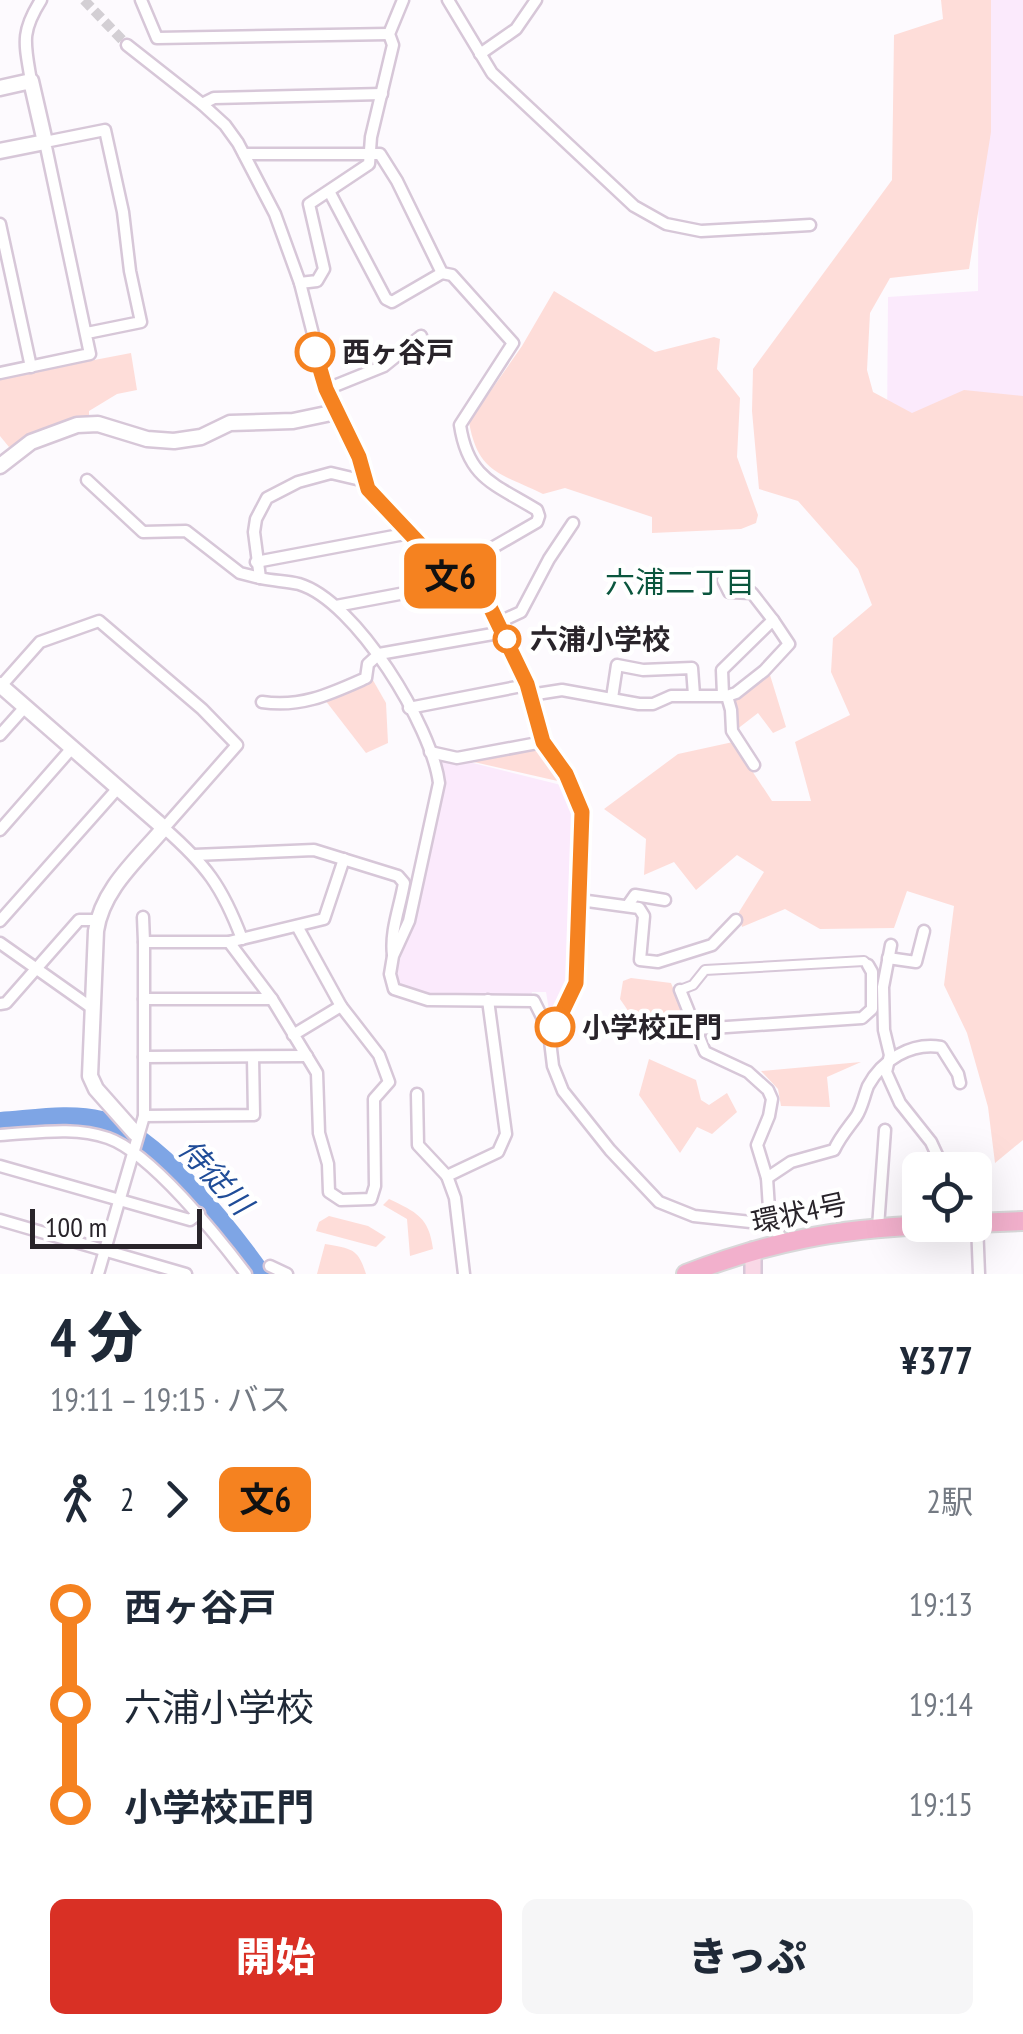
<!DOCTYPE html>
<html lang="ja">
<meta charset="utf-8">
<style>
:root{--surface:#fff;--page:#f6f6f7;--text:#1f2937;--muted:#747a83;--accent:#d93025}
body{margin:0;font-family:"PT Sans Narrow","Noto Sans JP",sans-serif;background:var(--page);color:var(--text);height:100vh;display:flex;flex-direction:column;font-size:38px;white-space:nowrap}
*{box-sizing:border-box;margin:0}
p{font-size:32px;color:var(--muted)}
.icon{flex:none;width:55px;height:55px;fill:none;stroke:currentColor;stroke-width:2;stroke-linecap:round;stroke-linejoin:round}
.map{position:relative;height:1274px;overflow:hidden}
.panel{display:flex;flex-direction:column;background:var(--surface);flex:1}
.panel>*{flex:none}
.badge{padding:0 20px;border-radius:15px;font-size:35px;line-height:65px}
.fabs{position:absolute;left:902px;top:1152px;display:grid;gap:20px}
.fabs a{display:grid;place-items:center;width:90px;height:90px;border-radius:15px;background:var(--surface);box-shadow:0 10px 40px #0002;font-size:50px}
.scale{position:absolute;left:30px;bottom:25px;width:172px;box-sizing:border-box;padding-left:10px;border:5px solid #29242a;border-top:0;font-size:28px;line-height:35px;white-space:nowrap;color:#29242a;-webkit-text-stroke:8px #fff;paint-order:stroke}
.map>.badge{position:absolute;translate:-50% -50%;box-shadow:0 0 0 5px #fff}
.legs{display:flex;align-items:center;gap:15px;height:110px;padding:0 50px;font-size:32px}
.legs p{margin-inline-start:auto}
.overview{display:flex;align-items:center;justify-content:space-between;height:170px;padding:0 50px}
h1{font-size:55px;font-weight:800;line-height:75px}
.button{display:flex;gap:20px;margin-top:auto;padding:20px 50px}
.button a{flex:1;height:115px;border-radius:15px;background:var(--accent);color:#fff;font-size:40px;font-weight:800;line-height:115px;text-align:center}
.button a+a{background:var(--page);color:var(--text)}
ul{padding:0 50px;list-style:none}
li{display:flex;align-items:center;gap:35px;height:100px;font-size:38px}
li i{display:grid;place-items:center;width:15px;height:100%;margin:0 12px;background:currentColor}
li i::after{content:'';width:25px;height:25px;margin:-12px;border:8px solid;border-radius:50%;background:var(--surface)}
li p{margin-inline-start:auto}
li:first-child i{background:linear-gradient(#0000 50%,currentColor 0)}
li:last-child i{background:linear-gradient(currentColor 50%,#0000 0)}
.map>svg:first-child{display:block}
</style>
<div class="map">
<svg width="1023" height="1274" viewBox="0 0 1023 1274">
<rect width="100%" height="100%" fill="#fdfafe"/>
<g fill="#fbeafc">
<polygon points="979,0 1023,0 1023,400 887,428 888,297 978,291"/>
<polygon points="441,760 461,760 561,785 572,813 567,984 550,1016 546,992 532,992 531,996 433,996 399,986 397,970 412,919"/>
</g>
<g fill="#feddd9">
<polygon points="941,0 991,0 991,132 969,269 890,278 870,313 867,370 873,392 912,413 964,390 1023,396 1023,1140 995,1163 988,1107 967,1033 944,985 954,906 907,891 894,928 820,929 785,909 742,927 739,912 764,872 737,855 696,890 674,862 644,875 646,839 604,809 678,754 733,742 772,801 811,801 795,742 850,715 831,672 833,638 872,605 858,569 798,501 759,489 752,411 753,369 892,180 894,35 943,19"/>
<path d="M 554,291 L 655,352 L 714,337 L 720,339 L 717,369 L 740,398 L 737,457 L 758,515 L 756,523 L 741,529 L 652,533 L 652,517 L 565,488 L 543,494 C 501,473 478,474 469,422 L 522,346 Z"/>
<polygon points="131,353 137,390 117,394 89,411 89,420 58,427 9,447 0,436 0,378"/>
<polygon points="370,675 386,703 388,743 366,753 325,700"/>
<polygon points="770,675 786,727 773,733 758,713 736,730 734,701"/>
<polygon points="539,746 562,782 474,762"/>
<polygon points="631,978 671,983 685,1018 674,1023 633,1018 620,999 623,981"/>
<polygon points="649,1059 696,1080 701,1100 709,1105 727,1093 737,1112 712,1134 697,1127 680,1153 639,1095"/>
<polygon points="861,1062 827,1077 830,1107 781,1106 778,1089 761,1071"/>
<path d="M 389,1199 C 416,1212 429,1217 433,1249 L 410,1256 L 407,1219 L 383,1205 Z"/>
<polygon points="329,1216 368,1226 386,1237 376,1247 316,1231 319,1222"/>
<path d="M 325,1244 C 352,1249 358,1248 366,1274 L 317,1274 Z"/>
</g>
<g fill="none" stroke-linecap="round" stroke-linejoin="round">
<path stroke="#7ea5e5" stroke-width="20" d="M 0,1122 C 32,1120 70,1113 101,1121 C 156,1134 229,1229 261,1274"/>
<polyline stroke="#d3cfd4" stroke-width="10" stroke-dasharray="10 5" stroke-linecap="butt" points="84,0 127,45"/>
<defs>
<polyline id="pedestrian" points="680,990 693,985 705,970 864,961 868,965"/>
<g id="minor">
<polyline points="141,0 157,38 389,34"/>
<polyline points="448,0 492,73 634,206 666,224 701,231 810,225"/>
<polyline points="127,45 202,104 225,125 238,143 275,214 300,283 327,389 359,457 368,489 447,574 490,607 527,685 543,742 567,774 583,814 576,983 550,1041 553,1066 563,1091 610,1150 659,1202 694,1216 770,1224"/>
<polyline points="480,54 516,29 536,0"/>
<path d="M 31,81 C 25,44 20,33 41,0"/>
<polyline points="202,104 214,98 382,94"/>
<path d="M 244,154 L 380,154 L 397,181 L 442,273 L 452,275 L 513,343 L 460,425 C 468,479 495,484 537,510 L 539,516 L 537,522 L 447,574"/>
<polyline points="330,193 386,299 392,302 442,273"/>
<polyline points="0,224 31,367"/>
<polyline points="300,283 317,281 324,269 309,204 369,164 371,137 393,45 389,34 403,0"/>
<polyline points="0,373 90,354 45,142 105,130 123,212 130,271 141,322 87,333"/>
<polyline points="327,389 384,366 421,336"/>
<polyline points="87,480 143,532 186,531 240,573 260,578"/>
<path d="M 365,481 L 331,473 L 298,482 L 267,498 L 256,519 L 254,532 L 260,578 C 273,581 287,581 299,584 C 356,601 432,727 439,783 L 409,921 L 393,956 L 390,974 L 394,989 L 428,1000 L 534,1001 L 551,1035"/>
<polyline points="256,562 410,533"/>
<polyline points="723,580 729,592 752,593 773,620"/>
<polyline points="336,606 458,583"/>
<polyline points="499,622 521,612 549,559 573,523"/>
<path d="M 1,686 L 40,642 L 99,621 L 202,709 L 237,745 L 164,828 C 206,865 222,886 242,939"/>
<polyline points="530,695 562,690 639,704 653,704 671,696 727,696 736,693 764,671 789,644 773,620 722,670 723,695"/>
<polyline points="727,696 731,710 732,731 754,765"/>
<polyline points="612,698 617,665 643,670 692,668 694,695"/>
<path d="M 262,702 C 301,708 330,694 366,678 L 368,664 L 379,654 L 504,632"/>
<polyline points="409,708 527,685"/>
<polyline points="0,735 25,707"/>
<polyline points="430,752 457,758 543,742"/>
<polyline points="0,830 72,748"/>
<path d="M 194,855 L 314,850 L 398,876 L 404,883 C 400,907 390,931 393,955"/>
<polyline points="580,900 639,908 644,916 640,960 658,962 712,945 736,920"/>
<polyline points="628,905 635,895 665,900"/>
<polyline points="143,917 144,942"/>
<polyline points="0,921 118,788"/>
<polyline points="297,926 341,1006"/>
<polyline points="229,942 272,999 317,1073 319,1133 328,1164 329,1192 341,1200 371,1199 375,1186 374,1099 389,1082 379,1055 341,1006 293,1035"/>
<polyline points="0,943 92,1008"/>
<polyline points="891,945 883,987 884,1030 890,1055 886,1072 900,1103 931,1142 944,1170"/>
<polyline points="888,958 916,962 924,931"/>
<polyline points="680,990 705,1052 748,1072 768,1090 772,1099 769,1116 757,1145 767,1178 770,1224 784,1241"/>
<polyline points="144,999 272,999"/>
<polyline points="0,1004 6,1003 79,920 98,920"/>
<polyline points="697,1029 862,1018 872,1009 872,972 868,965"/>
<polyline points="144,1057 307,1056"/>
<polyline points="417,1094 418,1145 447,1176"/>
<polyline points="144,1116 254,1115 253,1057"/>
<path d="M 0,1135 C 36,1133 74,1126 108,1138 C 151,1153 218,1237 246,1274"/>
<polyline points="0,1166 190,1220 199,1213"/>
<path d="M 767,1178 L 791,1162 L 834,1150 C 840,1137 848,1128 856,1117 C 862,1108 864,1096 868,1086 C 882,1060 911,1042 941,1047 L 958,1074 L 960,1083"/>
<polyline points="0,1220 186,1274"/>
<polyline points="977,1223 979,1274"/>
<polyline points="878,1227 885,1130"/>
<polyline points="270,1266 287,1274"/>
<path d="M 98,1274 C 113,1222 129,1167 144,1116 L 144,942 L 229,942 L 324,919 L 344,859"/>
<polyline points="464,1274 455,1198 447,1176 498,1152 506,1134 488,1000"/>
</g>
<g id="tertiary">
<polyline points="0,88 31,81 45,142 0,151"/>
<polyline points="0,466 31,442 77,425 98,424 147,439 174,441 201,437 230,423 293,421 336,412"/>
<path d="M 0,685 L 164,828 C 138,859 102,889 96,931 L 90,1076 L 96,1089 L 135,1133"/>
</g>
<polyline id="secondary" points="753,1274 753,1250"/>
<g id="primary">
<polyline points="975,1223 1023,1221"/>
<path d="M 686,1274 C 771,1241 836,1229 927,1225"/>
</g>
</defs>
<use href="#pedestrian" stroke="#d7c7d8" stroke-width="12"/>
<use href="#minor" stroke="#d7c7d8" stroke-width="15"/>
<use href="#tertiary" stroke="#d7c7d8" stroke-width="19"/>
<use href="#secondary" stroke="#d7c7d8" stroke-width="20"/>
<use href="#primary" stroke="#d8d8d9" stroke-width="22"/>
<use href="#pedestrian" stroke="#fff" stroke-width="8"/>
<use href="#minor" stroke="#fff" stroke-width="10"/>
<use href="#tertiary" stroke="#fff" stroke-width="14"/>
<use href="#secondary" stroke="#f9d8e6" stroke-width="15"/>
<use href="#primary" stroke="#f2b0cc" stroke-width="18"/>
</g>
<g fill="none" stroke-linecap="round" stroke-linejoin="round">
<defs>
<polyline id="line-1" points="315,352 326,389 359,457 368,489 448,574 490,607 527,684 543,742 566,774 582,812 576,983 555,1027"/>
</defs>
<use href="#line-1" stroke="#fff" stroke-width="22"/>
<use href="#line-1" stroke="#f58220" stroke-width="15"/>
</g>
<g fill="#fff" stroke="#f58220" stroke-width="5">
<circle cx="315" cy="352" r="18"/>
<circle cx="507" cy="639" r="12"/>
<circle cx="555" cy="1027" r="18"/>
</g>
<g text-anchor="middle" stroke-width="9" stroke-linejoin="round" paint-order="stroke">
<g font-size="28" font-weight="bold" fill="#29242a" stroke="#fff" text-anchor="start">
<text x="342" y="362">西ヶ谷戸</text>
<text x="530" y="649">六浦小学校</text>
<text x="582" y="1037">小学校正門</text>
</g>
<g font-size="28" fill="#29242a" stroke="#fff">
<text transform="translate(799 1213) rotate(-12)" y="10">環状4号</text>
</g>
<g font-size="30" fill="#0b563e" stroke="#fff">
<text x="680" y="593">六浦二丁目</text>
</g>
<g font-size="30" font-style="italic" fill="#204d98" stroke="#fff">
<text transform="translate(215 1177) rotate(47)" y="10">侍従川</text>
</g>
</g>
</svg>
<div class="fabs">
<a><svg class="icon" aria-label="locate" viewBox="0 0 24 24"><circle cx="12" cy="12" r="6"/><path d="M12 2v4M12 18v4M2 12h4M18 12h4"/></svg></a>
</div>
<div class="scale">100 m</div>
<b class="badge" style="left:450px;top:576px;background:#f58220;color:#111">文6</b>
</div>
<section class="panel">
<div class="overview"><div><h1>4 分</h1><p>19:11 – 19:15 · バス</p></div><b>¥377</b></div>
<div class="legs"><svg class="icon" aria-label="walk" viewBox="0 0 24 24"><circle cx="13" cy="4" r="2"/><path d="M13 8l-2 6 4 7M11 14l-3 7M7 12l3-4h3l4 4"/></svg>2<svg class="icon" aria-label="forward" viewBox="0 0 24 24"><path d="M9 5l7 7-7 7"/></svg><b class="badge" style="background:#f58220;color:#111">文6</b><p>2駅</p></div>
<ul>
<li><i style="color:#f58220"></i><b>西ヶ谷戸</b><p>19:13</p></li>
<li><i style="color:#f58220"></i><span>六浦小学校</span><p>19:14</p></li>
<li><i style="color:#f58220"></i><b>小学校正門</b><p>19:15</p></li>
</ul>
<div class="button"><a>開始</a><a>きっぷ</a></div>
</section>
